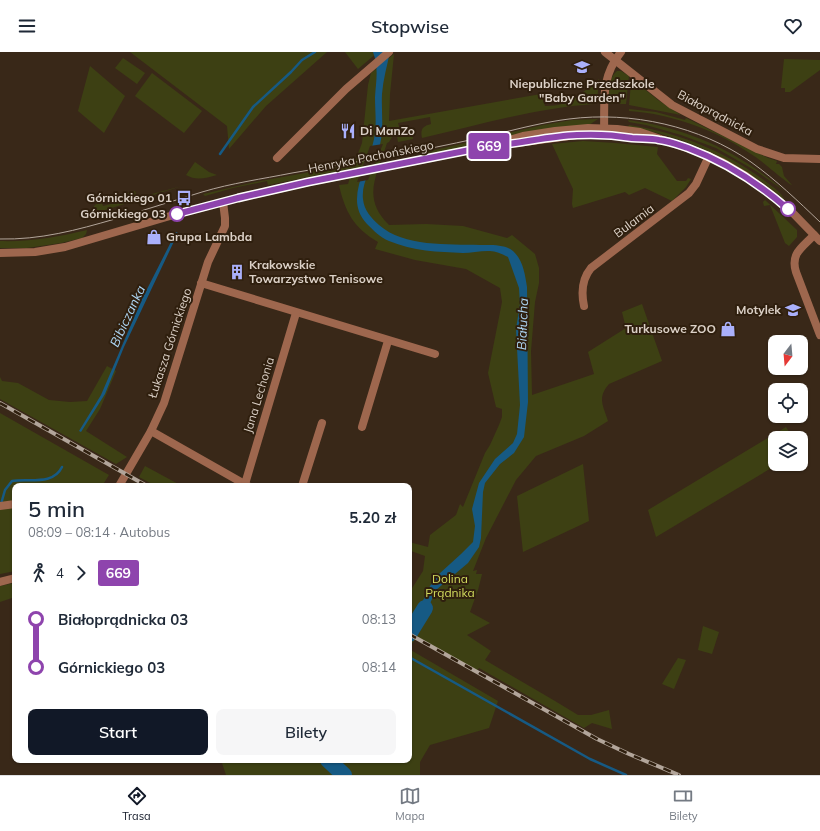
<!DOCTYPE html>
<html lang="pl">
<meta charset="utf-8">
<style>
:root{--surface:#fff;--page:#f6f6f7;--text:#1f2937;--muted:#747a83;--line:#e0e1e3;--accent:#111827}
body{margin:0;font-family:Mulish,sans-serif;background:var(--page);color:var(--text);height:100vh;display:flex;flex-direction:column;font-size:15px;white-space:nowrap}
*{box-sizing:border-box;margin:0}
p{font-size:13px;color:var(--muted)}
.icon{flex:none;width:22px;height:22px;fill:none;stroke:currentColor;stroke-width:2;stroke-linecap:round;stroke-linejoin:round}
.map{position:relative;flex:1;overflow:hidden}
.panel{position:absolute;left:12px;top:431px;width:400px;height:280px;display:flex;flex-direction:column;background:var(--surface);border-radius:8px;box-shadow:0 1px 3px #0004}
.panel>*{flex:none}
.badge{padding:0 8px;border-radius:3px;font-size:14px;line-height:26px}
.needle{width:26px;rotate:196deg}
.buttons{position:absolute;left:768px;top:283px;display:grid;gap:8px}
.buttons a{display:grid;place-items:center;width:40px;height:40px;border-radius:8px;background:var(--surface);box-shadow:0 1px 3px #0004;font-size:20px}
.map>.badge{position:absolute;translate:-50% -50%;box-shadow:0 0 0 2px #fff}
.legs{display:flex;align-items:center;gap:6px;height:44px;padding:0 16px;font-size:13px}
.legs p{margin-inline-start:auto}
.headline{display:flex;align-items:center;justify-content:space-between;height:68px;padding:0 16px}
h1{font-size:22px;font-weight:600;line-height:30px}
.button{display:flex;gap:8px;margin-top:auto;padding:8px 16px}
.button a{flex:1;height:46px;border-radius:8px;background:var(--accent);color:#fff;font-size:16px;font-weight:600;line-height:46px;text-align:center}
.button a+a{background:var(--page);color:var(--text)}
ul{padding:0 16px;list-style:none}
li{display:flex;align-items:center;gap:14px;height:48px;font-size:15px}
li i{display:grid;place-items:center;width:6px;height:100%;margin:0 5px;background:currentColor}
li i::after{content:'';width:10px;height:10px;margin:-5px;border:3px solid;border-radius:50%;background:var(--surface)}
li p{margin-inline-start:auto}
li:first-child i{background:linear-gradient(#0000 50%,currentColor 0)}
li:last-child i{background:linear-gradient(currentColor 50%,#0000 0)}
header{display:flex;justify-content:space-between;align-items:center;height:52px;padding:0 16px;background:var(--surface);font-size:18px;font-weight:600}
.dock{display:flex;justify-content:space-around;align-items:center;height:56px;border-top:1px solid var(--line);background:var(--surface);font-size:11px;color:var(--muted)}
.dock a{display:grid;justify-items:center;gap:2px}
.dock .selected{color:var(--accent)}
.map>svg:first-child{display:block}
</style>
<header><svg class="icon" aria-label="menu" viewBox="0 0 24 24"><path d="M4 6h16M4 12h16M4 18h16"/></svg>Stopwise<svg class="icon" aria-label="heart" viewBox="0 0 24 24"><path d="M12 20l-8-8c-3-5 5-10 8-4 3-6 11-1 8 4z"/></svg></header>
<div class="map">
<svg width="820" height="723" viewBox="0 0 820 723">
<rect width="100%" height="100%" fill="#392818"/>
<g fill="#3d4013">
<polygon points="130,0 327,0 266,54 229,97 227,74"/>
<polygon points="345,0 378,0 358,17"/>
<path d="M 394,2 L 390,42 L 389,69 L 541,42 L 545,54 C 571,54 579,43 599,27 L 597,50 L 594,52 C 536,56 479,73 422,86 C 420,77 423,74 431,72 L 430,65 L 398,71 L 400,78 L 409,78 L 412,80 L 413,87 L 398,90 L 397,84 L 392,85 L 389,90 L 387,91 C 377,123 361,146 389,173 L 426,172 L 463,174 L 507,186 L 512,183 L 535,202 L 539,216 L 539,231 L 535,250 L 531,299 L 532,343 L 594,322 L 588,300 L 626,276 L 622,260 L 642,252 L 662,309 L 609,332 C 597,346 603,353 608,369 L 584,384 L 536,404 L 516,428 L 486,486 L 473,519 L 477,518 L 476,522 L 482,522 L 478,538 L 470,560 L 490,571 L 467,583 L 491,599 L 485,608 L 555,649 L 578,663 L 591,663 L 609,658 L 612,677 L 592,671 L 584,676 L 479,616 L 475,621 L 416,587 L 409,595 L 409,541 L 423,519 L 425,504 L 411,499 L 409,490 L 428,495 L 430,483 L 456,463 L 460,452 L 463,455 L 485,401 L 490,393 L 499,373 L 502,365 L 502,357 L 496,355 L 488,321 L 502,250 L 500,236 L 466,217 L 415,208 L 375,197 L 378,190 C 354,176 345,160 339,133 L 348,132 L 353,116 L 268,133 L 267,129 L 233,136 L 205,144 L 203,142 L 255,130 L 354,112 L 362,91 L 368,33 L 371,21 Z"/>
<polygon points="123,6 145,21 137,32 115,16"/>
<polygon points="784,7 820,8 820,18 790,40 785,40 785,36 781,36"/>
<polygon points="90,14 125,44 104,81 78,59"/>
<path d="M 617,19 L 621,19 L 629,24 L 626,52 L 609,52 C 609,42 608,26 617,19 Z"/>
<polygon points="152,21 202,59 184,81 135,44"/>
<polygon points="633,28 658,48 681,63 629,53 631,31"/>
<path d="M 629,57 L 656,60 L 685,68 L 686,66 L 768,106 L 777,109 L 776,112 L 779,112 L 782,115 L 784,124 L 792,133 C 787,131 762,109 754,104 C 718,79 673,62 629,59 Z"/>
<polygon points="598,67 589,73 432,101 426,100 543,73 572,68"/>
<path d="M 628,68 C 689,76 739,100 786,140 L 756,119 L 716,96 L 681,83 L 646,73 L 629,70 Z"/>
<path d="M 629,73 C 677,80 727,100 765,129 C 773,135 781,140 785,148 C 740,110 686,84 628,75 Z"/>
<polygon points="583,89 615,91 658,95 657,102 677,129 686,129 688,126 691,127 686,135 672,149 645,136 629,143 625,140 573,156 572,152 573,137 552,92"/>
<path d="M 195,110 L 209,120 L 217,123 C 206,126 196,129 186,123 Z"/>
<polygon points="182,134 102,159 92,162 94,154 101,148 103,154 122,149 121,143 135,139 137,146"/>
<polygon points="765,148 797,178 797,185 789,194 785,191 770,153 764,154 763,150"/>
<path d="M 87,178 L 86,182 L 82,186 L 61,191 L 27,196 L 0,196 L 0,189 C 30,190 58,185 87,178 Z"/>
<polygon points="107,314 116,319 100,357 86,379 127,405 116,412 0,347 0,325 2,329 18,331 49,348 70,350 87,349"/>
<polygon points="0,361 109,423 102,434 15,434 15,449 0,451"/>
<polygon points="786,375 793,386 775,386 775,412 778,412 656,485 648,458"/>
<polygon points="583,412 589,469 523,500 517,444"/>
<polygon points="145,414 182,434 156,434 139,425"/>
<polygon points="15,454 15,519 0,522 0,458"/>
<polygon points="15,531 15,545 0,550 0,534"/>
<polygon points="703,574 719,580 712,602 698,598"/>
<polygon points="409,597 498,649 489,676 430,693 420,710 420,723 226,723 221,708 409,708"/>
<polygon points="678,606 686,608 674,637 662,632"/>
</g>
<g fill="#165a84">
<path d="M 373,0 L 390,0 C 387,14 383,28 382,42 C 381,61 385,80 378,99 C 373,114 361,130 363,147 C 364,158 371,166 379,173 C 404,195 448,192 480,193 C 490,193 505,192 513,199 C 523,208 525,222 527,235 L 528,350 L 524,385 L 514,401 L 500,412 L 485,431 L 483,440 L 481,486 L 479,495 L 468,511 L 436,538 L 428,556 L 416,576 L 409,573 L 409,571 L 415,565 L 430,534 L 439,522 L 461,502 L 473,490 L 475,474 L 472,457 L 479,431 L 495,407 L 513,391 L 517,382 L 520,353 L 516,277 L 520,252 L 519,236 L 508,205 C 504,203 500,201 496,200 C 487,197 473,201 463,201 C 438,200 413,199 389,189 C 380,185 374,179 367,172 C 343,147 369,115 374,87 C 377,74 375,59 375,45 C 376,29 379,16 373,0 Z"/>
<polygon points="176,180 178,181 124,295 105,342 81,380 79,379 101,343 142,247"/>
</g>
<polygon fill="#392818" points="383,92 368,128 357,130 370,94"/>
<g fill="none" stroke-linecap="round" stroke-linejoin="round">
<g stroke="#165a84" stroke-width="2.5">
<polyline points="220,102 253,55 291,20 302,8 315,0"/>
<path d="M 1,452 L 5,438 L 12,429 C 28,426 53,434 62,415"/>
<polyline points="409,605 590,707 626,723"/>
</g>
<g stroke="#165a84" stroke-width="16">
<polyline points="409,582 425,556"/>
<polyline points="328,708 344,723"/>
</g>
<g stroke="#9e674e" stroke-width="8">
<polyline points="605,0 672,53 757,97 784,106 820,107"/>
<polyline points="277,106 346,37 389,0"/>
<path d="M 814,183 C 803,195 790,201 796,220 L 820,283"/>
<polyline points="201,231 435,302"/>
<path d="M 584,254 C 581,240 582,227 591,216 L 689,141 L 696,132 L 709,104"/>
<polyline points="362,375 388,289"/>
<polyline points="151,379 248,434"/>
<polyline points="245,432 296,261"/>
<polyline points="119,434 151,379 164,351 208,210 225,174 225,166 223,150"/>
<polyline points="302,434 322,371"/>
<polyline points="0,454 15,452"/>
<polyline points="0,530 15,526"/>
</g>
<g stroke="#9e674e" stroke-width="8">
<path d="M 604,80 C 605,49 600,26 621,0"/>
<polyline points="503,93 577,83 611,83 650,87"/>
<polyline points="0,201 35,200 65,195 170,164 238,146 308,130 490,94 523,84 555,79 588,76 617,77 640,80 696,99 722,110 746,124 772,143 789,157 820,189"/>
</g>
<path stroke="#b2a59a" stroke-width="1" d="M 0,187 C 40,188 77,178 115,167 C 144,158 173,149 202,140 C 232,131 262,127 292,121 C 333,114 375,107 416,99 C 443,94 470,88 497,82 C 521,76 545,70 569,67 C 631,59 700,74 751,110 C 776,128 798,149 820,170"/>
<defs>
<g id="rail">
<polyline points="0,351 147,434"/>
<polyline points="409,582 597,687 629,702 679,723"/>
</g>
</defs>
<use href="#rail" stroke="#b2a59a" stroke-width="4"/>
<use href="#rail" stroke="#2f1f0e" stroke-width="2.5" stroke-dasharray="8" stroke-linecap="butt"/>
</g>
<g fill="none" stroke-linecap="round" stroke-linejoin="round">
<defs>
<path id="line-1" d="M 177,162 L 238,146 L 308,130 L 490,94 C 520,92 548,84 577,83 C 596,82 614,83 632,86 C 641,87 650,86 659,88 C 669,89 679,93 688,96 C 726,110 758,131 788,157"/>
</defs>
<use href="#line-1" stroke="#fff" stroke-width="9"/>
<use href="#line-1" stroke="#8e44ad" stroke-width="6"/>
</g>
<defs>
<symbol id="school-bare" viewBox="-9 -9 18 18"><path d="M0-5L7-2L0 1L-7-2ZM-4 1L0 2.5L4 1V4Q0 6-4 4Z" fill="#aab0fb" stroke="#2f1f0e" stroke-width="2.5" paint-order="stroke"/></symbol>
<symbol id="restaurant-bare" viewBox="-9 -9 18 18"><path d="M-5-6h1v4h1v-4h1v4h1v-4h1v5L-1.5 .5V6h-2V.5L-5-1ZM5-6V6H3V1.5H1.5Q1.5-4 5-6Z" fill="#aab0fb" stroke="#2f1f0e" stroke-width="2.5" paint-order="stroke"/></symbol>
<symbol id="bus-bare" viewBox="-9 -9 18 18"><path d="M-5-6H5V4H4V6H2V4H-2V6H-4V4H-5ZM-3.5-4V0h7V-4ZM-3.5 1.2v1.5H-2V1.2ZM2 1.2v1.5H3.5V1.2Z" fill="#aab0fb" stroke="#2f1f0e" stroke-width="2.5" paint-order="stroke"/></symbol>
<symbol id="shop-bare" viewBox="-9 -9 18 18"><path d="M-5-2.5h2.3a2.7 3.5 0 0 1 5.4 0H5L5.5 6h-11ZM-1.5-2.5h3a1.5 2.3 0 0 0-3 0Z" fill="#aab0fb" stroke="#2f1f0e" stroke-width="2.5" paint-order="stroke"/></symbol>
<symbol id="building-bare" viewBox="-9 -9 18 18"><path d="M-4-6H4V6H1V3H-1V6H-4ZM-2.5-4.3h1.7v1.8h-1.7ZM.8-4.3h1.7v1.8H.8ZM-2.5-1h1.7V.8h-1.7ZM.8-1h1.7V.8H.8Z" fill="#aab0fb" stroke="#2f1f0e" stroke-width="2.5" paint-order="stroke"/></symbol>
</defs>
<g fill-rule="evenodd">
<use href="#school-bare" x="571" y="4" width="22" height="22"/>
<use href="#restaurant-bare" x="337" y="68" width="22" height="22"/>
<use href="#bus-bare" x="173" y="135" width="22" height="22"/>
<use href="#shop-bare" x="143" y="174" width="22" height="22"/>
<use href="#building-bare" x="226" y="209" width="22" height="22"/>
<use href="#school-bare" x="782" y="247" width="22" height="22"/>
<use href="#shop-bare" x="717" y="266" width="22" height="22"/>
</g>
<g fill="#fff" stroke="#8e44ad" stroke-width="2">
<circle cx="788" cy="157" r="7"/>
<circle cx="177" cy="162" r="7"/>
</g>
<g text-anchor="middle" stroke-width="4" stroke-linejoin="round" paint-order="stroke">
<g font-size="12" font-weight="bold" fill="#dbd0c6" stroke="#2f1f0e" text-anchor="start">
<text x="582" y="36" text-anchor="middle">Niepubliczne Przedszkole<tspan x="582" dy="14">"Baby Garden"</tspan></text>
<text x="360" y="83">Di ManZo</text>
<text x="172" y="150" text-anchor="end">Górnickiego 01</text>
<text x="166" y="189">Grupa Lambda</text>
<text x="249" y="217">Krakowskie<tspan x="249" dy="14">Towarzystwo Tenisowe</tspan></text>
<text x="781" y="262" text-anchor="end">Motylek</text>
<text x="716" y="281" text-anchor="end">Turkusowe ZOO</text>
</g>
<g font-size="12" fill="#dbd0c6" stroke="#2f1f0e">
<text transform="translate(715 61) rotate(28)" y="4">Białoprądnicka</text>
<text transform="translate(371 105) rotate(-11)" y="4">Henryka Pachońskiego</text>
<text transform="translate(634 169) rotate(-37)" y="4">Bularnia</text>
<text transform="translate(170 291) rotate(-72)" y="4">Łukasza Górnickiego</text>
<text transform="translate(259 343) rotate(-73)" y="4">Jana Lechonia</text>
</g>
<g font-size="12" font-weight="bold" fill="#dbd0c6" stroke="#2f1f0e" text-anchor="end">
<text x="166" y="166">Górnickiego 03</text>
</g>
<g font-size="12" fill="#d2dc5e" stroke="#2f1f0e">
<text x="450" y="531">Dolina<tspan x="450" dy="14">Prądnika</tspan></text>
</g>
<g font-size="13" font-style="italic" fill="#add5f3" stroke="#2f1f0e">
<text transform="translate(127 264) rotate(-65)" y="5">Bibiczanka</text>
<text transform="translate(522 272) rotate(-88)" y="5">Białucha</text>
</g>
</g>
</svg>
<div class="buttons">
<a><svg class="needle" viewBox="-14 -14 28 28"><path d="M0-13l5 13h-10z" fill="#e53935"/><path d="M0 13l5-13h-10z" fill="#747a83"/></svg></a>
<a><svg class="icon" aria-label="locate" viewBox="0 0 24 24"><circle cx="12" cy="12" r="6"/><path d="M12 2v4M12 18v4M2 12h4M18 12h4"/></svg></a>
<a><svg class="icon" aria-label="layers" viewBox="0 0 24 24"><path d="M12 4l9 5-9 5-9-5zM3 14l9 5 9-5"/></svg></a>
</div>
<b class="badge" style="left:489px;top:94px;background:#8e44ad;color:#fff">669</b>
<section class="panel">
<div class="headline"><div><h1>5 min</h1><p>08:09 – 08:14 · Autobus</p></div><b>5.20 zł</b></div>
<div class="legs"><svg class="icon" aria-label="walk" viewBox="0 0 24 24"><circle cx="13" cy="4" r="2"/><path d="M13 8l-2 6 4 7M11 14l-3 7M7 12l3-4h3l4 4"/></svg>4<svg class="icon" aria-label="forward" viewBox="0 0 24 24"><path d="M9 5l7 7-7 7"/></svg><b class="badge" style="background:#8e44ad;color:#fff">669</b></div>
<ul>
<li><i style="color:#8e44ad"></i><b>Białoprądnicka 03</b><p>08:13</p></li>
<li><i style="color:#8e44ad"></i><b>Górnickiego 03</b><p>08:14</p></li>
</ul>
<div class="button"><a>Start</a><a>Bilety</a></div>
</section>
</div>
<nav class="dock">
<a class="selected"><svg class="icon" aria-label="directions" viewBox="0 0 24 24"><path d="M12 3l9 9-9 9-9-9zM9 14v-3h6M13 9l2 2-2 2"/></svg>Trasa</a>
<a><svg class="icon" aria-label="map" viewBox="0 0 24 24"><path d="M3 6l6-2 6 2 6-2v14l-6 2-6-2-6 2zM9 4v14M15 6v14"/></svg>Mapa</a>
<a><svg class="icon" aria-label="tickets" viewBox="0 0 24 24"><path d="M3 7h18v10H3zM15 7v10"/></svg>Bilety</a>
</nav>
